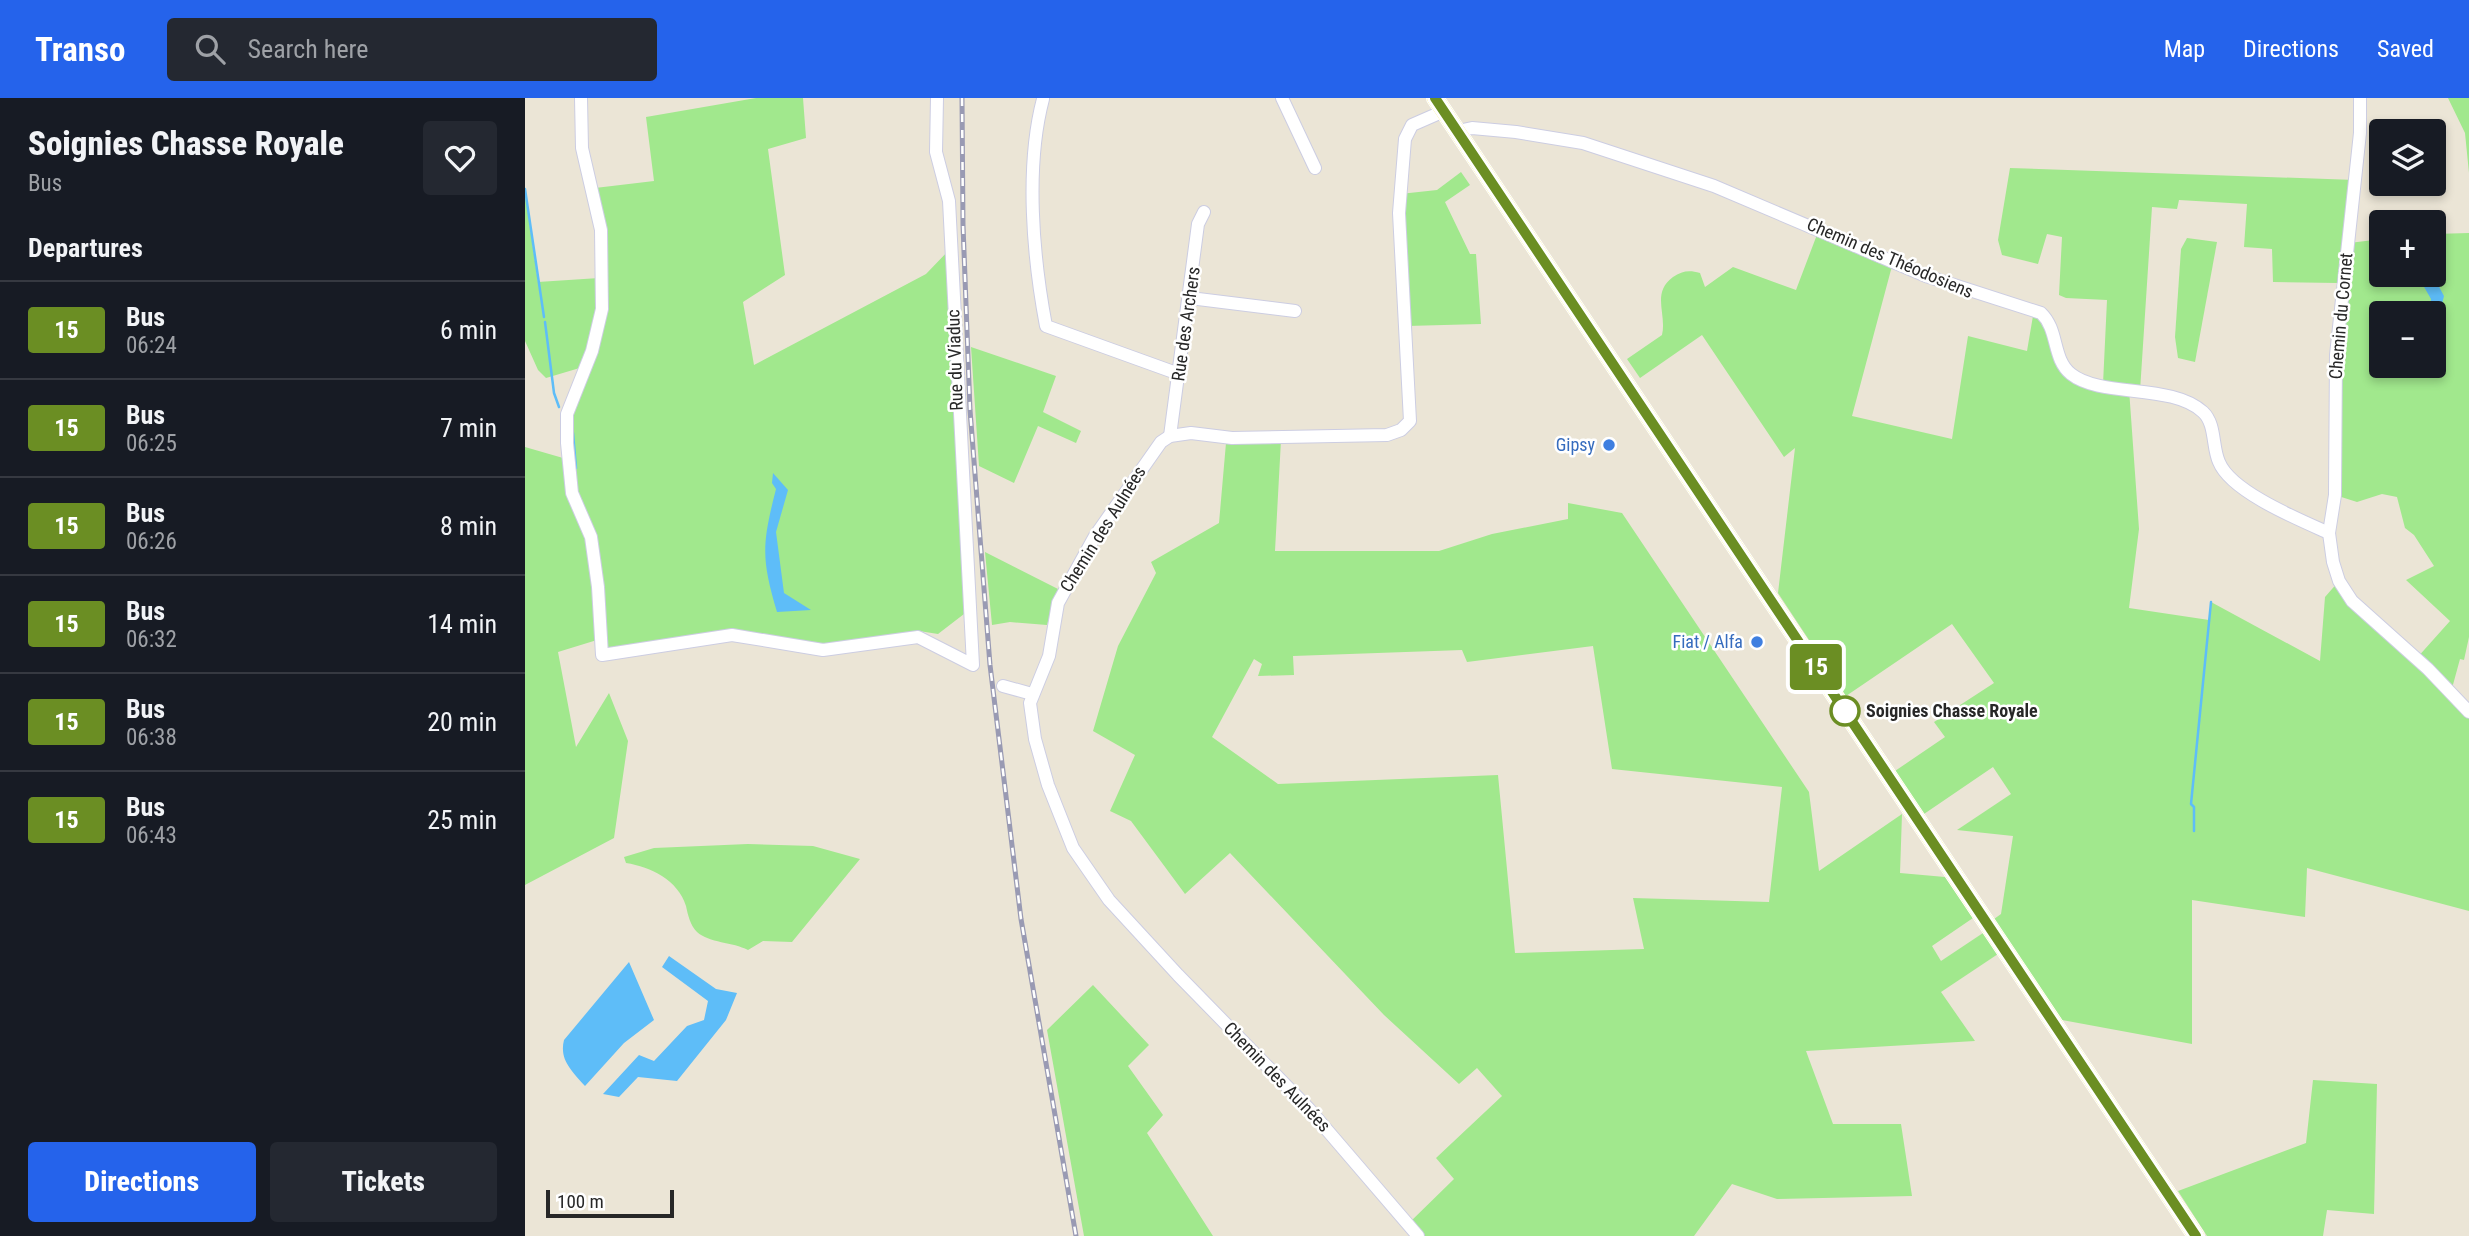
<!DOCTYPE html>
<meta charset="utf-8">
<style>
:root{--surface:#171b24;--page:#242831;--text:#f1f3f6;--muted:#9ea1a6;--line:#363941;--accent:#2563eb}
body{margin:0;font-family:"Roboto Condensed",sans-serif;background:var(--page);color:var(--text);height:100vh;display:flex;flex-direction:column;font-size:26px;white-space:nowrap}
*{box-sizing:border-box;margin:0}
p{font-size:23px;color:var(--muted)}
.icon{flex:none;width:38px;height:38px;fill:none;stroke:currentColor;stroke-width:2;stroke-linecap:round;stroke-linejoin:round}
.map{position:relative;flex:1;overflow:hidden}
.drawer{display:flex;flex-direction:column;background:var(--surface);width:525px}
.drawer>*{flex:none}
.badge{padding:0 14px;border-radius:5px;font-size:24px;line-height:46px}
.buttons{position:absolute;left:1844px;top:21px;display:grid;gap:14px}
.buttons a{display:grid;place-items:center;width:77px;height:77px;border-radius:7px;background:var(--surface);box-shadow:0 4px 10px #0003;font-size:35px}
.scale{position:absolute;left:21px;bottom:18px;width:128px;box-sizing:border-box;padding-left:7px;border:4px solid #272727;border-top:0;font-size:19px;line-height:24px;white-space:nowrap;color:#272727;-webkit-text-stroke:5px #fff;paint-order:stroke}
.map>.badge{position:absolute;translate:-50% -50%;box-shadow:0 0 0 4px #fff}
h2{padding:0 28px;font-size:26px;line-height:63px}
.round{display:grid;place-items:center;flex:none;width:74px;height:74px;border-radius:7px;background:var(--page)}
.overview{display:flex;align-items:center;justify-content:space-between;height:119px;padding:0 28px}
h1{font-size:33px;font-weight:800;line-height:52px}
.cta{display:flex;gap:14px;margin-top:auto;padding:14px 28px}
.cta a{flex:1;height:80px;border-radius:7px;background:var(--accent);color:#fff;font-size:28px;font-weight:800;line-height:80px;text-align:center}
.cta a+a{background:var(--page);color:var(--text)}
ul{padding:0;list-style:none}
li{display:flex;align-items:center;gap:21px;height:98px;padding:0 28px;border-top:2px solid var(--line)}
li div{flex:1}
li b{display:block;font-size:26px}
li em{font-style:normal}
li .badge{min-width:77px;font-weight:700;text-align:center}
header{display:flex;align-items:center;gap:42px;box-sizing:border-box;height:98px;padding:0 35px;background:var(--accent);color:#fff}
header strong{font-size:33px}
nav{display:flex;gap:38px;margin-inline-start:auto;font-size:24px}
.search{width:490px;height:63px;background:var(--page);display:flex;align-items:center;gap:18px;box-sizing:border-box;padding:0 24px;border-radius:7px;color:var(--muted);font-size:26px}
main{display:flex;flex:1;min-height:0}
.map>svg:first-child{display:block}
</style>
<header>
<strong>Transo</strong>
<div class="search"><svg class="icon" aria-label="search" viewBox="0 0 24 24"><circle cx="10" cy="10" r="6"/><path d="M15 15l6 6"/></svg>Search here</div>
<nav><a>Map</a><a>Directions</a><a>Saved</a></nav>
</header>
<main>
<section class="drawer">
<div class="overview"><div><h1>Soignies Chasse Royale</h1><p>Bus</p></div><a class="round"><svg class="icon" aria-label="heart" viewBox="0 0 24 24"><path d="M12 20l-8-8c-3-5 5-10 8-4 3-6 11-1 8 4z"/></svg></a></div>
<h2>Departures</h2>
<ul>
<li><span class="badge" style="background:#6b8e23;color:#fff">15</span><div><b>Bus</b><p>06:24</p></div><em>6 min</em></li>
<li><span class="badge" style="background:#6b8e23;color:#fff">15</span><div><b>Bus</b><p>06:25</p></div><em>7 min</em></li>
<li><span class="badge" style="background:#6b8e23;color:#fff">15</span><div><b>Bus</b><p>06:26</p></div><em>8 min</em></li>
<li><span class="badge" style="background:#6b8e23;color:#fff">15</span><div><b>Bus</b><p>06:32</p></div><em>14 min</em></li>
<li><span class="badge" style="background:#6b8e23;color:#fff">15</span><div><b>Bus</b><p>06:38</p></div><em>20 min</em></li>
<li><span class="badge" style="background:#6b8e23;color:#fff">15</span><div><b>Bus</b><p>06:43</p></div><em>25 min</em></li>
</ul>
<div class="cta"><a>Directions</a><a>Tickets</a></div>
</section>
<div class="map">
<svg width="1944" height="1138" viewBox="0 0 1944 1138">
<rect width="100%" height="100%" fill="#ebe5d6"/>
<g fill="#a1e88d" fill-rule="evenodd">
<polygon points="231,0 278,0 281,40 243,51 260,177 218,204 229,267 401,176 426,150 439,516 413,536 394,533 297,548 206,535 87,552 72,542 33,554 51,649 84,595 103,643 89,740 0,787 0,349 38,360 51,307 83,213 70,90 129,83 121,19"/>
<polygon points="1923,0 1944,0 1944,75 1940,35"/>
<path d="M 1485,70 L 1830,82 L 1824,145 L 1857,141 L 1857,177 L 1909,177 L 1909,136 L 1944,135 L 1944,539 L 1939,562 L 1935,561 L 1926,594 L 1944,614 L 1944,813 L 1782,770 L 1780,819 L 1667,802 L 1667,946 L 1537,922 L 1469,821 L 1476,816 L 1488,738 L 1432,732 L 1486,696 L 1468,669 L 1399,716 L 1370,673 L 1420,639 L 1409,624 L 1469,585 L 1427,526 L 1321,598 L 1253,495 L 1270,350 L 1259,359 L 1177,237 L 1115,280 L 1102,261 L 1137,237 C 1142,216 1126,195 1148,179 C 1157,173 1164,172 1175,175 L 1180,189 L 1208,169 L 1271,192 L 1293,134 L 1367,168 L 1327,318 L 1427,341 L 1443,238 L 1502,253 L 1509,212 L 1516,215 L 1540,270 L 1578,286 L 1582,202 L 1541,200 L 1534,197 L 1537,139 L 1522,136 L 1513,166 L 1477,157 L 1473,142 ZM 1654,102 L 1722,106 L 1719,149 L 1747,151 L 1748,184 L 1813,185 L 1810,397 L 1832,404 L 1857,396 L 1872,399 L 1880,430 L 1889,437 L 1909,468 L 1881,482 L 1925,523 L 1891,561 L 1814,483 L 1800,499 L 1795,563 L 1686,504 L 1684,522 L 1604,510 L 1614,431 L 1604,291 L 1615,293 L 1627,109 L 1652,111 ZM 1857,215 L 1909,215 L 1909,268 L 1857,268 Z"/>
<polygon points="936,74 945,87 920,104 945,156 951,156 956,226 882,228 875,96 912,92"/>
<polygon points="0,95 13,184 74,180 74,201 58,269 21,280 13,272 0,243"/>
<polygon points="1662,140 1692,144 1670,264 1653,260 1650,239 1656,151"/>
<polygon points="446,249 531,278 518,314 556,333 551,345 513,328 489,385 454,368"/>
<path d="M 756,342 L 750,453 L 914,453 L 967,436 L 1043,421 L 1043,405 L 1097,415 L 1284,694 L 1294,773 L 1377,716 L 1375,775 L 1420,779 L 1448,820 L 1407,848 L 1416,863 L 1458,835 L 1473,856 L 1416,894 L 1450,943 L 1281,953 L 1308,1026 L 1376,1026 L 1387,1098 L 1252,1101 L 1207,1086 L 1169,1138 L 893,1138 L 883,1126 L 929,1081 L 911,1060 L 977,998 L 952,970 L 934,986 L 859,917 L 705,755 L 660,796 L 606,723 L 585,713 L 610,657 L 568,633 L 593,548 L 631,475 L 626,464 L 694,425 L 701,345 ZM 1068,548 L 1087,671 L 1257,689 L 1244,804 L 1108,800 L 1119,851 L 990,855 L 973,677 L 753,686 L 687,639 L 729,561 L 737,566 L 733,578 L 769,577 L 768,558 L 937,552 L 942,564 Z"/>
<polygon points="460,454 533,491 522,527 485,524 467,527"/>
<path d="M 223,746 L 288,748 L 335,761 L 267,844 L 238,843 L 223,852 C 208,844 184,845 172,834 C 165,827 163,817 161,808 C 153,782 126,769 101,765 L 99,759 L 129,750 Z"/>
<polygon points="568,887 624,947 603,968 638,1017 622,1035 688,1138 559,1138 522,932"/>
<polygon points="1788,982 1852,986 1849,1116 1802,1112 1798,1138 1682,1138 1653,1093 1781,1045"/>
</g>
<g fill="#5ebdf8">
<polygon points="1901,182 1912,185 1919,198 1912,226 1909,215 1904,215 1906,201 1898,187"/>
<path d="M 248,375 L 263,392 L 251,434 L 259,495 L 286,512 L 252,514 C 236,460 237,446 251,391 L 247,385 Z"/>
<polygon points="144,858 191,891 212,895 201,922 152,983 113,979 94,999 78,996 114,957 129,963 162,928 179,922 183,903 137,869"/>
<path d="M 104,864 L 129,922 L 99,945 L 60,988 C 47,973 34,962 39,942 Z"/>
</g>
<g fill="none" stroke-linecap="round" stroke-linejoin="round">
<g stroke="#5ebdf8" stroke-width="2.5">
<polyline points="0,91 19,219"/>
<polyline points="20,224 29,295 34,309"/>
<polyline points="48,335 51,370"/>
<polyline points="1669,733 1669,709 1666,706 1686,504"/>
</g>
<defs>
<g id="minor">
<polyline points="56,0 57,50 76,132 77,211 67,253 42,316 42,345 47,395 66,439 73,489 77,557 207,537 298,552 393,539 448,567 424,103 411,54 412,0"/>
<polyline points="757,0 790,70"/>
<polyline points="1835,0 1835,35 1811,257 1810,397 1804,435 1808,464 1814,483 1827,503 1903,571 1944,614"/>
<path d="M 518,1 C 500,69 508,159 521,228 L 654,276"/>
<path d="M 933,33 L 947,30 L 991,34 L 1058,45 L 1189,88 L 1401,178 L 1516,215 C 1534,232 1527,261 1546,276 C 1576,300 1647,285 1678,314 C 1691,326 1687,349 1694,364 C 1706,394 1775,422 1804,435"/>
<polyline points="665,200 770,213"/>
<polyline points="645,338 673,126 679,114"/>
<polyline points="478,588 507,596"/>
<polyline points="893,1138 784,1011 653,877 584,802 548,750 523,687 510,641 505,605 524,558 533,505 570,438 636,344 645,338 666,335 707,340 862,337 876,332 885,323 874,115 880,41 887,27 919,13"/>
</g>
<polyline id="major" points="910,0 1671,1138"/>
</defs>
<use href="#minor" stroke="#cccde2" stroke-width="14"/>
<use href="#major" stroke="#fff" stroke-width="18"/>
<use href="#minor" stroke="#fff" stroke-width="12"/>
<use href="#major" stroke="#fce84b" stroke-width="16"/>
<defs>
<polyline id="rail" points="437,0 438,127 445,312 465,567 496,821 551,1138"/>
</defs>
<use href="#rail" stroke="#999ab3" stroke-width="5"/>
<use href="#rail" stroke="#fff" stroke-width="2.5" stroke-dasharray="8" stroke-linecap="butt"/>
</g>
<g fill="none" stroke-linecap="round" stroke-linejoin="round">
<defs>
<polyline id="line" points="910,0 1671,1138"/>
</defs>
<use href="#line" stroke="#fff" stroke-width="16"/>
<use href="#line" stroke="#6b8e23" stroke-width="10"/>
</g>
<g fill="#3f7fe0" stroke="#fff" stroke-width="2.5">
<circle cx="1084" cy="347" r="7"/>
<circle cx="1232" cy="544" r="7"/>
</g>
<circle fill="#fff" stroke="#6b8e23" stroke-width="3.5" cx="1320" cy="613" r="14"/>
<g text-anchor="middle" stroke-width="5" stroke-linejoin="round" paint-order="stroke">
<g font-size="18" fill="#272727" stroke="#fff">
<text transform="translate(1365 160) rotate(23)" y="6">Chemin des Théodosiens</text>
<text transform="translate(1816 218) rotate(-85)" y="6">Chemin du Cornet</text>
<text transform="translate(661 226) rotate(-82)" y="6">Rue des Archers</text>
<text transform="translate(430 262) rotate(-92)" y="6">Rue du Viaduc</text>
<text transform="translate(578 431) rotate(-58)" y="6">Chemin des Aulnées</text>
<text transform="translate(752 979) rotate(46)" y="6">Chemin des Aulnées</text>
</g>
<g font-size="18" fill="#366cbe" stroke="#fff" text-anchor="end">
<text x="1070" y="353">Gipsy</text>
<text x="1218" y="550">Fiat / Alfa</text>
</g>
<g font-size="18" font-weight="bold" fill="#272727" stroke="#fff" text-anchor="start">
<text x="1341" y="619">Soignies Chasse Royale</text>
</g>
</g>
</svg>
<div class="buttons">
<a><svg class="icon" aria-label="layers" viewBox="0 0 24 24"><path d="M12 4l9 5-9 5-9-5zM3 14l9 5 9-5"/></svg></a>
<a>+</a>
<a>−</a>
</div>
<div class="scale">100 m</div>
<b class="badge" style="left:1291px;top:569px;background:#6b8e23;color:#fff">15</b>
</div>
</main>
